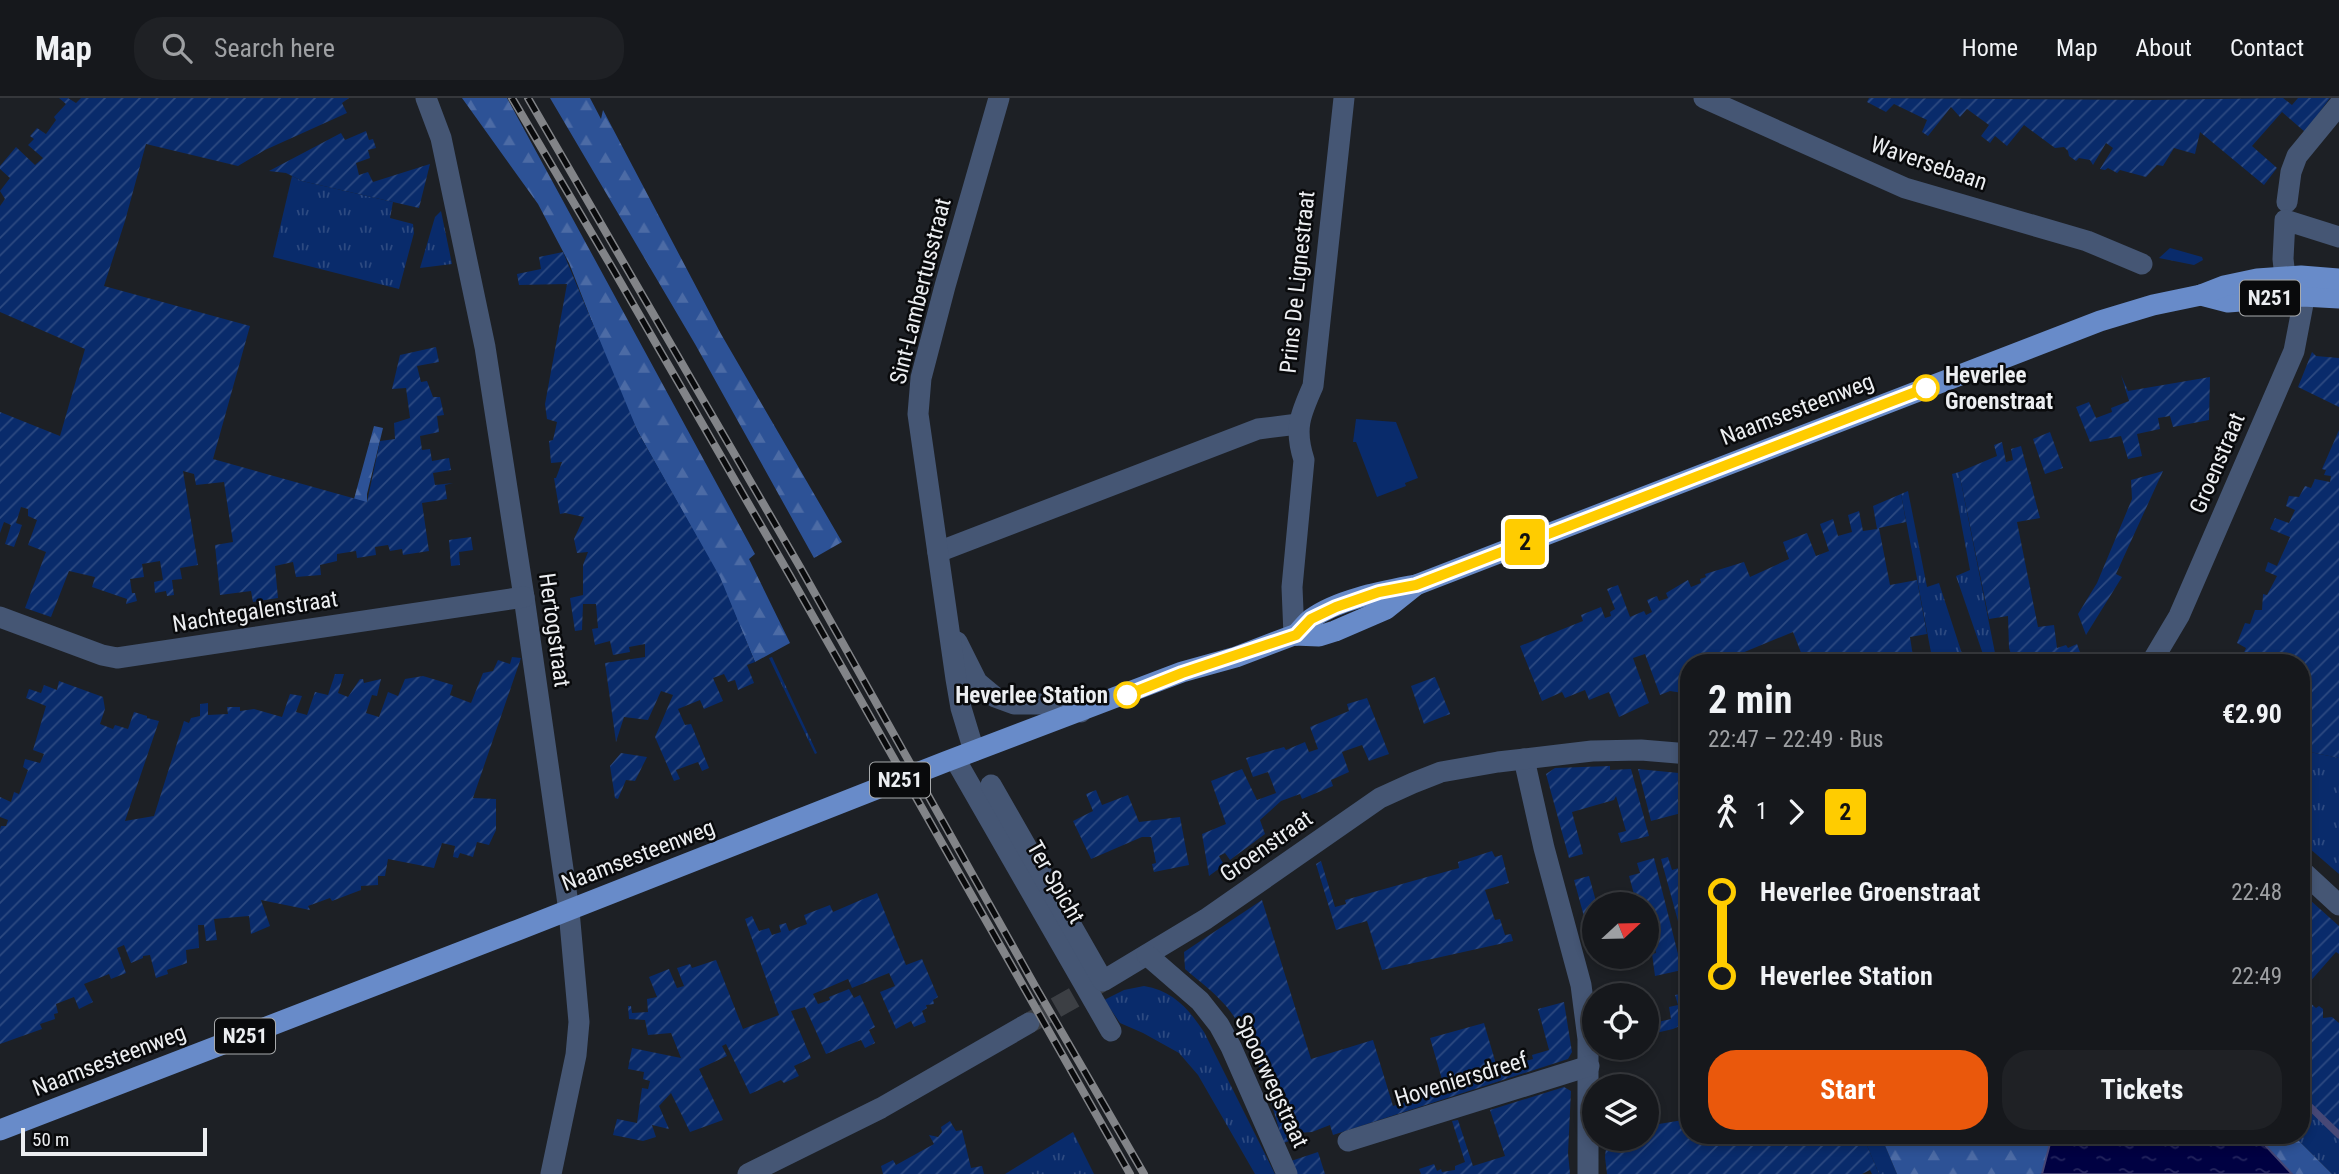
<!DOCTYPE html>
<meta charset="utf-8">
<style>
:root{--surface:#16181c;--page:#1f2125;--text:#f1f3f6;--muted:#9ea0a3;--line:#35373b;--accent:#ea580c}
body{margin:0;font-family:"Roboto Condensed",sans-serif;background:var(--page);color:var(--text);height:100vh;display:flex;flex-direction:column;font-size:26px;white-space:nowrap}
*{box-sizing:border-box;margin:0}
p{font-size:23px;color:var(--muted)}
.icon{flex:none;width:38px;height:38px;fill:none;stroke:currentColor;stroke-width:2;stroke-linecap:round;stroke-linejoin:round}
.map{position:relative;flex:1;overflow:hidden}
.drawer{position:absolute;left:1680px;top:556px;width:630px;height:490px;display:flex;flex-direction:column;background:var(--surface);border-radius:28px;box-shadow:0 4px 10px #0003,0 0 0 2px var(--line)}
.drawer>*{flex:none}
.badge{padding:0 14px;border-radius:5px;font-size:24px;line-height:46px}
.needle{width:46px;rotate:68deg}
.controls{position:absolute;left:1582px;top:794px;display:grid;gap:14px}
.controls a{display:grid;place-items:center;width:77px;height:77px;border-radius:50%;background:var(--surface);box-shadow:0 4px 10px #0003,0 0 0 2px var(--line);font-size:35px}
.scale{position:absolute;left:21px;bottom:18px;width:186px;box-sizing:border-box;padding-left:7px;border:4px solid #eceef1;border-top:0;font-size:19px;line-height:24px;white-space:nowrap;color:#eceef1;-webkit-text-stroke:5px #090a0c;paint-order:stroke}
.map>.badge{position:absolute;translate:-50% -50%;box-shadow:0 0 0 4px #fff}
.legs{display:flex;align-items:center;gap:10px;height:77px;padding:0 28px;font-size:23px}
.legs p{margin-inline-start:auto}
.headline{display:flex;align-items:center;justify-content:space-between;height:119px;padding:0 28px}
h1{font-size:38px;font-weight:700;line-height:52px}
.cta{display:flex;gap:14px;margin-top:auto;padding:14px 28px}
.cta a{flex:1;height:80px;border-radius:28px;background:var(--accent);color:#fff;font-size:28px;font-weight:700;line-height:80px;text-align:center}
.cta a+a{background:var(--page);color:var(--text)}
ul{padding:0 28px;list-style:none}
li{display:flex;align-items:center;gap:24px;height:84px;font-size:26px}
li i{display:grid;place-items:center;width:10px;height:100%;margin:0 9px;background:currentColor}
li i::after{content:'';width:18px;height:18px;margin:-9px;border:5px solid;border-radius:50%;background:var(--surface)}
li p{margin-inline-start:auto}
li:first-child i{background:linear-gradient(#0000 50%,currentColor 0)}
li:last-child i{background:linear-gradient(currentColor 50%,#0000 0)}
header{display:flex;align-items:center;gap:42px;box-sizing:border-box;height:98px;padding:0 35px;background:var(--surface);border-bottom:2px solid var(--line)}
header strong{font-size:33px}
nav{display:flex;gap:38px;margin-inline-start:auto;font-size:24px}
.search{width:490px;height:63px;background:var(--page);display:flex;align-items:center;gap:18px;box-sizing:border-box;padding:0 24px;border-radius:28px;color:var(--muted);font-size:26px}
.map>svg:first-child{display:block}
</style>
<header>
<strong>Map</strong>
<div class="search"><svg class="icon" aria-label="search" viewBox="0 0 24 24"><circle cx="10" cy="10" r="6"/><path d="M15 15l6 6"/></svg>Search here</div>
<nav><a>Home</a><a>Map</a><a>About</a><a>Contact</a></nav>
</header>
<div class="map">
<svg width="2339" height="1076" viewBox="0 0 2339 1076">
<defs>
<pattern id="grass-tufts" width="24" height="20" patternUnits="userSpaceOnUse" patternTransform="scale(1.75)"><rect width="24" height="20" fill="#092b6b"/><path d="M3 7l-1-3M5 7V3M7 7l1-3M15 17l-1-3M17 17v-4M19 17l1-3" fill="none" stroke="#2d4a81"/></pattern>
<pattern id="forest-firs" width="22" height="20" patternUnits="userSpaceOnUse" patternTransform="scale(1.75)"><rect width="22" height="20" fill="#2d5296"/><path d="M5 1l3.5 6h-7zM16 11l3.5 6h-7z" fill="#4c6ba5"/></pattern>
<pattern id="garden-furrows" width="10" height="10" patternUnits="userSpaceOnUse" patternTransform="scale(1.75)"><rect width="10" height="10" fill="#092b6b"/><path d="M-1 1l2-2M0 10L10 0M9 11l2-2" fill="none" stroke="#2d4a81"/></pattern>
<pattern id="water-ripples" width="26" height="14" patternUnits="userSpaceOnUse" patternTransform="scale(1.75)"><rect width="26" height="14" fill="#000142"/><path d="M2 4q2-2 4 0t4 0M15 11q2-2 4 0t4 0" fill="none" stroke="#25265e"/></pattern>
</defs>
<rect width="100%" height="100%" fill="#1d2025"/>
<g fill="url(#grass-tufts)">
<polygon points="292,78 302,83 393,104 390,120 413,126 414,135 399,191 273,159"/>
<polygon points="441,113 452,166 420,170 435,119"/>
<polygon points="2170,150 2202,159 2203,162 2194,167 2159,160"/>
<polygon points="1959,374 1997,565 1986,565 1956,478 1970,472 1952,376"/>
<polygon points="1908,393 1927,489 1939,485 1965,565 1933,565 1901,396"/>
<polygon points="772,559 817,655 815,656 769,560"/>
<polygon points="2310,654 2339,660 2339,776 2301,743 2301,664"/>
<path d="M 1144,888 C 1173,893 1188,910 1204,934 L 1275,1076 L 1255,1076 L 1198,977 L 1179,955 L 1143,935 L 1120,925 L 1104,902 L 1124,892 Z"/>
<polygon points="2301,996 2339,1033 2339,1076 2332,1076 2294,1038 2301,1038"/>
<polygon points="1073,1034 1094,1076 1005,1076"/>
<polygon points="1863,1038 1881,1038 1897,1076 1879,1076"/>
</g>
<g fill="url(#forest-firs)">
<polygon points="462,0 507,0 755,456 749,461 790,545 755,564 719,479 638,334 621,298 569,165 538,106"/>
<polygon points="550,0 590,0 601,21 603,12 721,236 842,444 814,460 695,246"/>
<polygon points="374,328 383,330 367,396 367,405 354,401"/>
<polygon points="1881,1038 2052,1038 2042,1076 1897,1076"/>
<polygon points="2250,1038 2294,1038 2332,1076 2292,1076 2264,1046"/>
</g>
<polygon fill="#092b6b" points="1356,321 1396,324 1418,380 1405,385 1406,388 1377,399 1356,344 1353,344"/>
<g fill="url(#garden-furrows)">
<polygon points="59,0 68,0 76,5 81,0 349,0 342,5 347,15 265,52 238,68 146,46 125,123 104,188 250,228 213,361 367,404 380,343 395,341 394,325 410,320 406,290 392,291 400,257 436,249 439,264 417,268 421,284 427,283 433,299 440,299 444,317 437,318 439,334 420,338 422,352 430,351 432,363 449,360 451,372 433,375 435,387 453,385 445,387 447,401 422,405 429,453 403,457 402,451 390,453 388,447 375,449 376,457 357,460 356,453 337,456 337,463 320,467 321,477 296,479 293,464 275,468 278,500 253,504 251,493 220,497 215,447 233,444 224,384 196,387 194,376 183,373 198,467 180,470 182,481 172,482 174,497 167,498 166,493 155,495 154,484 163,482 160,463 142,466 144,479 130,481 132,495 135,495 137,503 126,506 127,501 92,489 95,479 69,473 51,519 25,510 46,454 28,447 37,422 28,418 28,411 21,409 16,425 22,427 14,449 5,446 11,427 4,424 0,435 0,314 60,338 85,251 0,214 0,108 5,101 0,93 10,80 0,71 0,68 16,49 35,67 43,60 28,47 34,41 30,38 37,30 46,36 56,22 54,19 66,6"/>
<polygon points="1869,0 2151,2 2283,0 2292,7 2298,0 2330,0 2305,34 2282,14 2252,48 2277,70 2264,87 2200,34 2195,56 2174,50 2163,68 2157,67 2146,79 2120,72 2117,75 2108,70 2105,72 2100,71 2113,50 2106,45 2093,67 2090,62 2079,60 2076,63 2069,58 2068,53 2064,49 2055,50 2024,27 2007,48 1995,38 1990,45 1981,38 1989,27 1967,11 1960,19 1951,9 1928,38 1922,34 1927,22 1894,6 1886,14 1867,4"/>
<polygon points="366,33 369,42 373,41 376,50 368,52 370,60 356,65 359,77 368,74 373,84 430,66 419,110 302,83 286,75 269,73 341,35 345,42"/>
<polygon points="563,154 638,334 720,479 755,564 747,567 754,585 738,592 735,582 728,584 724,576 713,580 723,603 704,611 700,602 678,611 685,627 691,626 709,670 702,673 698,664 676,672 680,681 674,683 655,639 673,597 661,593 648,622 624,619 616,644 605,565 645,559 645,546 629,549 630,554 613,557 610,543 595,547 592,531 598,530 596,506 583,506 582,532 575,533 570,500 583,497 583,467 588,454 577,455 574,441 584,419 565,415 560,416 554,380 556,380 562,364 551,365 549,343 553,342 557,324 547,321 545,306 567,186 519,187 517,176 541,171 539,159"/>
<polygon points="2312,254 2316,258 2339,260 2339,309 2298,289"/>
<polygon points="2121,277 2128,293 2210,279 2209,322 2173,329 2170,318 2158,320 2160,331 2137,336 2142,358 2128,361 2121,338 2090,344 2076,309 2089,304 2096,320 2112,314 2111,310 2129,303"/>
<polygon points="2339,332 2339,660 2310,654 2301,664 2301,565 2233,565 2234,562 2229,560 2232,554 2242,559 2246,550 2237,545 2245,525 2250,526 2255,512 2262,512 2263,496 2267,497 2277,478 2265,473 2268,464 2277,468 2290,439 2270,431 2275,420 2289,425 2295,412 2286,408 2289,398 2299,399 2305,388 2311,390 2315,381 2330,384 2331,378 2324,377 2326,372 2322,371"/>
<polygon points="2050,334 2063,370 2045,376 2033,341"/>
<polygon points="2002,344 2006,364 2013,362 2011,351 2021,348 2040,420 2017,424 2038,529 2054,527 2057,550 2066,547 2068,550 2077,546 2084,565 2014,565 2009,550 2008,518 1989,521 1959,374 1997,358 1994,347"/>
<polygon points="2163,373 2116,476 2122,479 2086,537 2078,516 2097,485 2132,401 2131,382"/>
<polygon points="1901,396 1906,424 1879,430 1890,487 1917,482 1927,536 1910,539 1914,565 1805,565 1793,534 1718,565 1689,565 1689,596 1670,593 1660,597 1645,556 1633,560 1649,605 1619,619 1609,594 1589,602 1585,592 1565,600 1562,594 1542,603 1520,548 1583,523 1581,517 1601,509 1605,520 1611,518 1610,514 1615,511 1607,491 1618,487 1630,519 1644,513 1646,517 1652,514 1647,502 1657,498 1659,503 1668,500 1666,495 1688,482 1691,489 1701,485 1700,481 1706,479 1705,476 1744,464 1750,479 1789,461 1783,444 1807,435 1816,458 1829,453 1820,426 1833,421 1838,438 1852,434 1848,417 1859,413 1863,433 1877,431 1873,408"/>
<polygon points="471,439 473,452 459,454 460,467 451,468 449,442"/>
<polygon points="512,559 521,560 473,700 496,701 496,732 489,747 477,744 473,759 460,755 458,760 453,759 455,748 442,745 434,770 388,761 385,778 378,778 378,787 361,788 361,792 332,803 330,800 308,808 310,812 261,802 270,828 251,836 249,818 214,821 217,842 206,843 204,827 198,827 199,850 186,852 187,865 167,872 168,876 156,880 150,857 143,858 143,860 131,865 124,847 117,850 126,875 111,881 109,876 84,886 93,904 79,911 74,899 56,906 58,915 54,916 55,921 40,926 42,931 0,946 0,731 1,728 6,728 8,722 0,719 0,699 11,704 14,694 19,696 28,672 23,669 25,661 40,665 44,656 33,652 46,608 26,600 29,591 41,595 44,587 57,592 59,583 103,599 105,611 100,626 113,631 115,627 128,631 134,614 147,618 147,620 159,623 125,723 154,718 184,623 189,625 191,620 200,618 200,606 208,605 208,617 228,616 227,609 240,609 240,613 254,611 282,619 290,596 302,598 296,614 307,617 315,594 328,597 335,576 344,576 338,595 348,599 360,581 363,581 364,585 381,581 377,598 372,597 366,615 379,619 388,594 398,598 405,581 423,578 453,587 450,597 471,605 483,575 493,573 498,562 510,566"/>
<polygon points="1435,579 1450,616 1424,626 1411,588"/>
<polygon points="1367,600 1389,656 1369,663 1362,647 1342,654 1349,674 1331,682 1333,688 1302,701 1300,696 1281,703 1260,722 1265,736 1230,762 1225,755 1219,758 1224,767 1209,778 1202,736 1226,726 1211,683 1242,671 1257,702 1276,695 1268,674 1253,679 1246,660 1284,649 1286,652 1305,644 1309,654 1318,651 1310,629 1349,613 1347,606"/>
<polygon points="621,655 647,659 635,683 626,682 618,701 615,700 610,668"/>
<polygon points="1610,668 1610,672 1631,671 1649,738 1621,745 1618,735 1626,733 1616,698 1614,702 1572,714 1583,756 1569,760 1546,676 1555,670"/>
<polygon points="1638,671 1689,676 1689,713 1651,723"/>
<polygon points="1096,692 1102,707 1128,697 1139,724 1180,719 1189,767 1154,774 1152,766 1156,765 1151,739 1142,739 1091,761 1073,723 1093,713 1086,696"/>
<polygon points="1492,753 1495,759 1502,757 1509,785 1485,792 1495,822 1500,821 1505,837 1511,836 1513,843 1382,872 1367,823 1336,832 1316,766 1321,763 1335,809 1346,806 1345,802 1459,770 1458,764"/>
<polygon points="1689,753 1689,855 1687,856 1661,761 1668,759 1672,772 1682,769 1679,756"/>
<polygon points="1654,760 1682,872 1655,878 1652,856 1656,855 1651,833 1647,833 1647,807 1637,807 1629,778 1640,775 1637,765"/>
<polygon points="1589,778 1597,807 1594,807 1594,855 1574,782"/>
<polygon points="2301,794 2339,828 2339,856 2336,854 2301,894"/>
<polygon points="877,795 906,867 922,861 938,899 933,902 934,906 926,907 927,910 922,913 926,924 914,929 911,923 896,931 880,894 895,888 889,875 852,890 848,881 813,896 818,906 830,902 829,899 849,891 854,900 860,897 875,929 869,932 875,945 865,950 861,942 826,956 805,909 791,913 811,960 794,968 799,978 784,985 781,982 750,996 726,946 722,948 727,958 699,971 723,1022 690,1034 671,995 659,1008 669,1031 652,1027 656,1039 643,1043 613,1037 617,1021 637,1025 642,990 648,991 650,983 643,981 644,974 628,971 632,950 681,960 671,935 648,937 645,922 629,921 628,908 631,908 632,915 648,914 647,901 657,899 649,879 669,871 677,890 684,888 677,870 690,866 692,870 716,862 743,931 779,917 745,821 752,818 759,833 769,830 772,837 781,834 779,827 786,825 789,833 807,826 804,817 830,807 833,814"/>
<path d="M 1262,802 L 1311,961 L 1373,942 L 1393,1008 L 1420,1000 L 1418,992 L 1443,985 L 1430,940 L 1484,925 L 1496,966 L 1506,964 L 1508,968 L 1533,961 L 1532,957 L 1549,952 L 1538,911 L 1564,904 L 1572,954 L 1568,961 L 1333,1037 L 1330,1027 L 1312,1034 L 1298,1035 L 1296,1041 L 1283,1045 C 1270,1001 1256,944 1226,908 C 1214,894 1199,883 1185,871 L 1184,854 Z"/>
<polygon points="1687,895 1689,924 1673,931 1647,937 1649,926 1671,921 1669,909 1678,907 1675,897"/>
<polygon points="2301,897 2316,910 2319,908 2323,911 2323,920 2332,919 2339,925 2339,1033 2301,996"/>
<polygon points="1680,978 1689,978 1689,1038 1863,1038 1879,1076 1872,1076 1870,1072 1862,1076 1607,1076 1605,1059 1607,1041 1647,1041 1647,1028 1683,1022"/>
<polygon points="1564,989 1571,993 1568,1055 1570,1076 1421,1076 1419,1071 1434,1066 1437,1073 1441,1071 1442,1074 1455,1072 1455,1068 1465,1064 1452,1023 1458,1022 1473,1068 1505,1058 1490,1012"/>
<polygon points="950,1023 956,1033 962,1032 971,1070 982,1068 984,1076 883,1076 881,1068 893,1062 896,1067 934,1046 929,1037 938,1039 942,1034 941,1029"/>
<polygon points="1318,1054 1325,1076 1297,1076 1291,1063"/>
</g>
<polygon fill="url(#water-ripples)" stroke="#474876" stroke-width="2" points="2052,1038 2250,1038 2264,1046 2292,1076 2042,1076"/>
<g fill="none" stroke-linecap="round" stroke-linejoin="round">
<polyline stroke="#474876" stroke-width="7" points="2301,1000 2339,1037"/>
<polyline stroke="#3c3f44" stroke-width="21" stroke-dasharray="21 10" stroke-linecap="butt" points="1029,925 1101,884"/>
<g stroke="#455674" stroke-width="21">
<polyline points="426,0 441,40 485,249 524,499 569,813"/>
<polyline points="1704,0 1905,90 2087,143 2142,166"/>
<polyline points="2287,104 2291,74 2297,58 2339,7"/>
<polyline points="2287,196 2283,161 2285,122 2339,139"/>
<polyline points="938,454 1258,331 1298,326"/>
<polyline points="0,519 102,557 117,560 524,499"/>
<path d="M 1294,537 L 1292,489 L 1304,362 C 1294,331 1300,317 1313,288 L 1344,0"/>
<polyline points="957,544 977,584 995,599 1014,606 1059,606 1081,614"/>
<polyline points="2151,565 2179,518 2294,253 2303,206 2301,180"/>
<polyline points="974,653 961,610 956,581 918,316 921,280 945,188 999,0"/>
<polyline points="955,661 1111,933"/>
<polyline points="1524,661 1544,750 1581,887 1588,941 1588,1076"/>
<polyline points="991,687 1103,883 1206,821 1380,700 1413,685 1441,674 1498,664 1592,653 1641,652 1689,656"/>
<polyline points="2301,772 2339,807"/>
<polyline points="1147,857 1200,903 1219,927 1231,949 1287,1076"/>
<polyline points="1348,1043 1589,968"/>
<polyline points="748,1076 881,1010 1029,925"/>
</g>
<polyline stroke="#455674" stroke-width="21" points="551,1076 576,957 579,924 569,813"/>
<g stroke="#688bc9" stroke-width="21">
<polyline points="2201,197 2228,204 2303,198 2339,200"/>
<path d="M 1296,537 C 1301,531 1306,525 1311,521 C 1338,501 1385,493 1416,487 L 2100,223 L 2153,207 L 2201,197 L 2224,188 L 2257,181 L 2301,178 L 2339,181"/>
<polyline points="0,1032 518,832 945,664 1182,574 1236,559 1294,537 1319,538 1335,533 1386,511 1416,487"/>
</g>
<defs>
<g id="rail">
<polyline points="512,0 614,173 789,476 1130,1076"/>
<polyline points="528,0 800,469 1035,888 1144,1076"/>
</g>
</defs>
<use href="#rail" stroke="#828488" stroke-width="8"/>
<use href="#rail" stroke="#090a0c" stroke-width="5" stroke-dasharray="16" stroke-linecap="butt"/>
</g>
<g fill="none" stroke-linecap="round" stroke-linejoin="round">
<defs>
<polyline id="line-1" points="1127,597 1182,575 1296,537 1311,521 1336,509 1379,494 1416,487 1926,290"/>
</defs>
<use href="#line-1" stroke="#fff" stroke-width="16"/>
<use href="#line-1" stroke="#fc0" stroke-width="10"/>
</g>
<g fill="#fff" stroke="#fc0" stroke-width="3.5">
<circle cx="1926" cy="290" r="12"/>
<circle cx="1127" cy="597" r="12"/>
</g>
<g text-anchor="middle" stroke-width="5" stroke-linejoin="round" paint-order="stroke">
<g fill="#090a0c" stroke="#a8aaac" stroke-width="2">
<rect x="2240" y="182.5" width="60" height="35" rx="5"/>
<rect x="870" y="664.5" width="60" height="35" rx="5"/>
<rect x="215" y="920.5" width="60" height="35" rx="5"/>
</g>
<g font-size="21" font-weight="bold" fill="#eceef1">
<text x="2270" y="207">N251</text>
<text x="900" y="689">N251</text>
<text x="245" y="945">N251</text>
</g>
<g font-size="23" fill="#eceef1" stroke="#090a0c">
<text transform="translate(1929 65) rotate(19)" y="8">Waversebaan</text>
<text transform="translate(1297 184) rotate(-84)" y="8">Prins De Lignestraat</text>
<text transform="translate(920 193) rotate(-76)" y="8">Sint-Lambertusstraat</text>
<text transform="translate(1797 311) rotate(-21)" y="8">Naamsesteenweg</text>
<text transform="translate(2217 365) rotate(-67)" y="8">Groenstraat</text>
<text transform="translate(255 513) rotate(-9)" y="8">Nachtegalenstraat</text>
<text transform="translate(555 532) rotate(82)" y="8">Hertogstraat</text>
<text transform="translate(1266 748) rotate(-35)" y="8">Groenstraat</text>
<text transform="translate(638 757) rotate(-21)" y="8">Naamsesteenweg</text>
<text transform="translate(1056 784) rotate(60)" y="8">Ter Spicht</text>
<text transform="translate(109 962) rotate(-21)" y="8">Naamsesteenweg</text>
<text transform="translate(1461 981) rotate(-17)" y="8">Hoveniersdreef</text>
<text transform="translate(1272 983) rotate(65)" y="8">Spoorwegstraat</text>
</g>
<g font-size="23" font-weight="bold" fill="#eceef1" stroke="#090a0c" text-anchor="start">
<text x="1945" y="285">Heverlee<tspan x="1945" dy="26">Groenstraat</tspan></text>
<text x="1108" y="605" text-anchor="end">Heverlee Station</text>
</g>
</g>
</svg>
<div class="controls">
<a><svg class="needle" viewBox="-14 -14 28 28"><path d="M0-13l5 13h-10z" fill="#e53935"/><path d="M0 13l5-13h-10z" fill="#9ea0a3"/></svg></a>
<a><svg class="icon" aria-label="locate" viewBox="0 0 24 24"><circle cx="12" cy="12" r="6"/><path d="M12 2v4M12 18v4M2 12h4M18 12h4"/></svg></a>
<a><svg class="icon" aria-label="layers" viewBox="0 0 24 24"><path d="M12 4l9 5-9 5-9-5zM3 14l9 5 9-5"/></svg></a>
</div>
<div class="scale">50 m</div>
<b class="badge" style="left:1525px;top:444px;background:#fc0;color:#111">2</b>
<section class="drawer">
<div class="headline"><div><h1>2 min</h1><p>22:47 – 22:49 · Bus</p></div><b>€2.90</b></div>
<div class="legs"><svg class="icon" aria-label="walk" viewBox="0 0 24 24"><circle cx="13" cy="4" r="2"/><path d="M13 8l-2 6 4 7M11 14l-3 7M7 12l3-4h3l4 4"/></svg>1<svg class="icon" aria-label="forward" viewBox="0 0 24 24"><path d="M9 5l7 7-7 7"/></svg><b class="badge" style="background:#fc0;color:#111">2</b></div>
<ul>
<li><i style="color:#fc0"></i><b>Heverlee Groenstraat</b><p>22:48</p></li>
<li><i style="color:#fc0"></i><b>Heverlee Station</b><p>22:49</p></li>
</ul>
<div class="cta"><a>Start</a><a>Tickets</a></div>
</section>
</div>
